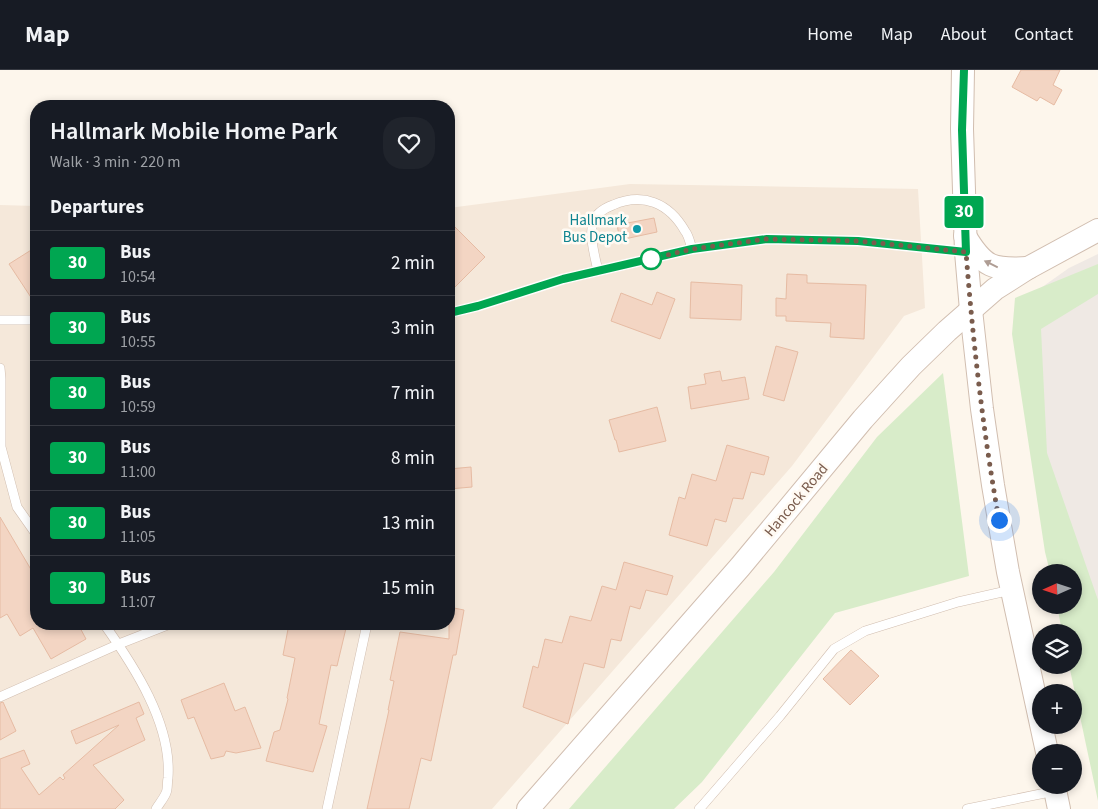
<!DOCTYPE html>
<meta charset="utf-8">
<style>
:root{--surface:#171b24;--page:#20242c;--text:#f1f3f6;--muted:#9ea1a6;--line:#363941}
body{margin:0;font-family:"Source Sans 3",sans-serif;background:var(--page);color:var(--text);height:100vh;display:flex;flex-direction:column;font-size:19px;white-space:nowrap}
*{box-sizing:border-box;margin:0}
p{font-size:16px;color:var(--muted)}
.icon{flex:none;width:28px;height:28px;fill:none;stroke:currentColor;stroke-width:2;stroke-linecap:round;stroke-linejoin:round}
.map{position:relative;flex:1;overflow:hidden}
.drawer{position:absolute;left:30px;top:30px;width:425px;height:530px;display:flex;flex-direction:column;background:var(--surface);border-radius:20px;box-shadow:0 2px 8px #0003}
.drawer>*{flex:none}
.badge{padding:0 10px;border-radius:4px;font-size:18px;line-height:32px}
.needle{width:32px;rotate:267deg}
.tools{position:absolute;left:1032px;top:494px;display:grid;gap:10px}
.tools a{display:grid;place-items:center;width:50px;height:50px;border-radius:50%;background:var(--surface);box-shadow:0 2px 8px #0003;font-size:25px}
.you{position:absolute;width:25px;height:25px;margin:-12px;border:4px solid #fff;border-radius:50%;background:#1a73e8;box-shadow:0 0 0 8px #1a73e833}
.map>.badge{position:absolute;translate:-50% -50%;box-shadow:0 0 0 2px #fff}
h2{padding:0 20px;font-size:19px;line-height:45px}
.round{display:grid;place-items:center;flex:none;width:52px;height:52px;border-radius:20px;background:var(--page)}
.headline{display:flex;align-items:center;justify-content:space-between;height:85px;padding:0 20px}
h1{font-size:24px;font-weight:600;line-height:38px}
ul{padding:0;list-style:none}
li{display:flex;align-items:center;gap:15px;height:65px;padding:0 20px;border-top:1px solid var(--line)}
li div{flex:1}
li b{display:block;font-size:19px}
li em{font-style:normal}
li .badge{min-width:55px;font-weight:700;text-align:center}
header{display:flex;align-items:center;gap:30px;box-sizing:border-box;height:70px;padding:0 25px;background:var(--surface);border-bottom:1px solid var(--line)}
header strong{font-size:24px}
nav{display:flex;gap:28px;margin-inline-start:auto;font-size:18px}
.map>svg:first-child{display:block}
</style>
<header>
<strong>Map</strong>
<nav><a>Home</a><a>Map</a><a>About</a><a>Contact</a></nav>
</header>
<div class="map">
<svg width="1098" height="739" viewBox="0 0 1098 739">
<rect width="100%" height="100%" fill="#fdf6ec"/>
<polygon fill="#f5e8da" points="630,114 918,119 925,238 904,246 792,396 492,739 0,739 0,135 36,136 36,554 449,554 449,138"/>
<polygon fill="#efe9e4" points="1098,184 1098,642 1074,562 1074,502 1058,502 1031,225 1069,198"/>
<g fill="#d8ecc9">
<polygon points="1098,194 1098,224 1041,259 1047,383 1098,530 1098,731 1069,595 1074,595 1074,562 1062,562 1057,535 1074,535 1074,502 1050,502 1045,482 1012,264 1015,228"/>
<polygon points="943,303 969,506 835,543 702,712 674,739 569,739 774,502 877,367"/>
</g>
<g fill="#f3d5c3" stroke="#e6bba3">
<polygon points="1021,0 1060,0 1053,15 1062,20 1054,35 1040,27 1037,31 1012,17"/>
<polygon points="654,148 657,162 620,170 617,155"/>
<polygon points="449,151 485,187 449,223"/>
<polygon points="36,177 36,235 9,194"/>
<polygon points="787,204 807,205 807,213 866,215 864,269 830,267 831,253 786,251 786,246 776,246 776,228 786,229"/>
<polygon points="691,212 742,215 741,250 690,248"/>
<polygon points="657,222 675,229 660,269 611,251 621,223 652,235"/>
<polygon points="776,276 798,282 784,331 763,325"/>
<polygon points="720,301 722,311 745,307 749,329 691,339 688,317 706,314 704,304"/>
<polygon points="657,337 666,371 619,382 616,370 615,370 609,350"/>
<polygon points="727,375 769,387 764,405 751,402 743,429 733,428 726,452 715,449 707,476 669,465 679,427 685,429 692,404 716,411"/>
<polygon points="471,397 472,417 449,419 449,399"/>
<polygon points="0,447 36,508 36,554 78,554 86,569 51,589 33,558 20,566 7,544 0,548"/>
<polygon points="624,492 673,506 667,525 646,520 640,539 630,536 621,571 611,569 604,598 584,593 568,654 523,637 533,596 538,598 545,569 562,573 570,546 591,551 602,516 616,520"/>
<polygon points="449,537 464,540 456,585 453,585 431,691 421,688 409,739 367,739 389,640 388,640 394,611 390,610 400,562 449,569"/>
<polygon points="289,554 347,554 337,596 331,595 319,654 327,656 313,702 266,691 274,662 280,660 288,629 287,628 295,588 283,585"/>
<polygon points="851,580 879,606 850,635 823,609"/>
<polygon points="224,613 235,641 245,637 261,678 236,683 226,681 224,686 211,689 194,647 188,649 181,630"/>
<polygon points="3,632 16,661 0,670 0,633"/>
<polygon points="139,632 144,644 136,648 145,670 93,695 124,730 115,739 0,739 0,689 24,680 30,694 21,698 39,725 60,707 63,710 65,708 63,705 119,655 76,674 71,661"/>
</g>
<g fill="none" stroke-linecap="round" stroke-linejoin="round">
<defs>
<g id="service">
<path d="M 598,201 C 595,187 589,166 593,152 C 596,143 605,138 613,135 C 643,122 669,133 685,161 C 689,166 690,173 692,179"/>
<polyline points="449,243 478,236 563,209 692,179 767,169 858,171 966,182"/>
<polyline points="0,250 36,250"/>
<polyline points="0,298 1,309 1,377 17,437 36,464"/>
<path d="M 104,554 C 134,596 172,654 168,708 C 167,712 168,719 166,723 C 164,728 159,734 156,739"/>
<polyline points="0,627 119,574 170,554"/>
<polyline points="327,739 367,554"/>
<polyline points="699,739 702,736 780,646 834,579 865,561 958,532 1011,520"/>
<polyline points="967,739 1055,721"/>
</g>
<g id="tertiary">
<polyline points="963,0 962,59 966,182 971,240 982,339 993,415 1008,502 1047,682"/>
<path d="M 965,166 C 984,198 993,200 1028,198"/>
<polyline points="1054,715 1059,739"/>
<polyline points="528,739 740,497 863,349 911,296 947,261 995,219 1028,198 1098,160"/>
</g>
</defs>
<use href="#service" stroke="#d1beb0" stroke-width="10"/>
<use href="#tertiary" stroke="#d1beb0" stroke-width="24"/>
<use href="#service" stroke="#fff" stroke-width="9"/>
<use href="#tertiary" stroke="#fff" stroke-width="22"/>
</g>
<defs><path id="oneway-solid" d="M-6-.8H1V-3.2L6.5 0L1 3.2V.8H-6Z" transform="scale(1.25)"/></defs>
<use fill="#af9d94" href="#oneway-solid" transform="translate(991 194) rotate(-154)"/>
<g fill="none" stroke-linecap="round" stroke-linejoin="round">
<defs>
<polyline id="line" points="449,243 478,236 563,209 692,179 767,169 858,171 966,182 962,60 964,0"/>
</defs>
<use href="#line" stroke="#fff" stroke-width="11"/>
<use href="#line" stroke="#00a651" stroke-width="8"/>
<path stroke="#7a5c4d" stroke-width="5" stroke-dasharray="0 9" d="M 651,189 L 692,179 L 767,169 L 858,171 L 966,182 C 973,272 983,361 999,450"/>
</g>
<circle fill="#0f9aa8" stroke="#fffaf3" stroke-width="2" cx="637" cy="159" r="5"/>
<circle fill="#fff" stroke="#00a651" stroke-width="2.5" cx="651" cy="189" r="10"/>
<g text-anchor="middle" stroke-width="5" stroke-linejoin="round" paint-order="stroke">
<g font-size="15" fill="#0d838f" stroke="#fffaf3" text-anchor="end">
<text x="627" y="155">Hallmark<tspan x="627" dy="17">Bus Depot</tspan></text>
</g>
<g font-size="15" fill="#7a5c4d" stroke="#fffaf3">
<text transform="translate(796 430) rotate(-50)" y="5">Hancock Road</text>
</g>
</g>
</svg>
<div class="tools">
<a><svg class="needle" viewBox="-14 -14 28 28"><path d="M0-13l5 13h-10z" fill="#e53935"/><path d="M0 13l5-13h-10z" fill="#9ea1a6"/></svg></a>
<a><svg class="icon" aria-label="layers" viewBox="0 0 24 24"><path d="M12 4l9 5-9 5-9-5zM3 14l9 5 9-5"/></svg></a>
<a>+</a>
<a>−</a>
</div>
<div class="you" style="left:999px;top:450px"></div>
<b class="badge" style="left:964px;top:142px;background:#00a651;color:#fff">30</b>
<section class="drawer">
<div class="headline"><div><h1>Hallmark Mobile Home Park</h1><p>Walk · 3 min · 220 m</p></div><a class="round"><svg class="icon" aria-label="heart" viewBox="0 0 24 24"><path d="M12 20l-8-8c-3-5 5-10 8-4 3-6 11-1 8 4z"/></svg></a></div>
<h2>Departures</h2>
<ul>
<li><span class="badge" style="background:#00a651;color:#fff">30</span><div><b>Bus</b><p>10:54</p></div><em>2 min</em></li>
<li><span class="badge" style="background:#00a651;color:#fff">30</span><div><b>Bus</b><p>10:55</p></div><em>3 min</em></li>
<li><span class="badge" style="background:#00a651;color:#fff">30</span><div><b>Bus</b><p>10:59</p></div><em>7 min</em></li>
<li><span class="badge" style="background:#00a651;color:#fff">30</span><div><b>Bus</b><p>11:00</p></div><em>8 min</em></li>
<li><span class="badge" style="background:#00a651;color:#fff">30</span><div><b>Bus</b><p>11:05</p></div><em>13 min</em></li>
<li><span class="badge" style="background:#00a651;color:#fff">30</span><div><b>Bus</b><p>11:07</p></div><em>15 min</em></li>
</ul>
</section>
</div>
